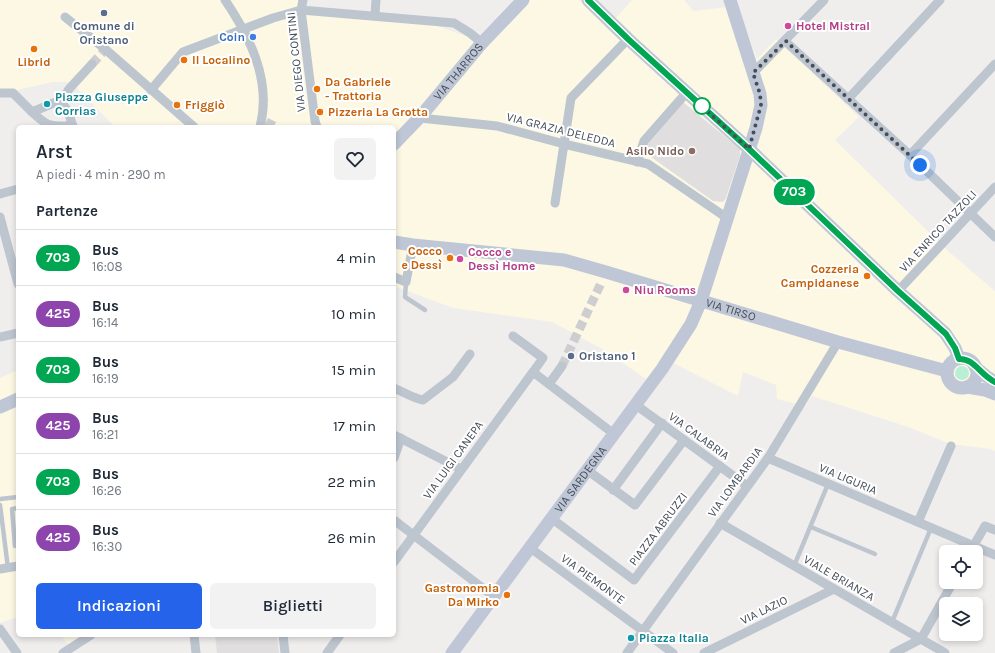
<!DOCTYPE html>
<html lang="it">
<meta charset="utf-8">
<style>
:root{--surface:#fff;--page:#f2f2f3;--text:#1f2937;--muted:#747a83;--line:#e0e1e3;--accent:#2563eb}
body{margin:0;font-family:Karla,sans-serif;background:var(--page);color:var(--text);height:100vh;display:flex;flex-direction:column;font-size:15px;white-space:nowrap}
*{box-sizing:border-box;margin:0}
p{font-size:13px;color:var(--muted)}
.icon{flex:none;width:22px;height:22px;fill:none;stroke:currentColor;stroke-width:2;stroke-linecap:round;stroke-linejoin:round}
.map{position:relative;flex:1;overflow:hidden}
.sheet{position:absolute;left:16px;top:125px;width:380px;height:512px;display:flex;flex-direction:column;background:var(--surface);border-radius:6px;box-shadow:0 2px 6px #0003}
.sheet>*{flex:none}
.badge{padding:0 8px;border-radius:13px;font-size:14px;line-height:26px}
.fabs{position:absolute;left:939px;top:545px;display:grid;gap:8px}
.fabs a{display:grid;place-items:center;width:44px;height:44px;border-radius:6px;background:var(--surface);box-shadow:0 2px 6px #0003;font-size:20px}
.you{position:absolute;width:20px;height:20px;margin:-10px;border:3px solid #fff;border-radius:50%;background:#1a73e8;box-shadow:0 0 0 6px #1a73e833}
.map>.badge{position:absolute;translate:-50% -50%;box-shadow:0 0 0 2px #fff}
h2{padding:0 20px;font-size:15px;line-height:36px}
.round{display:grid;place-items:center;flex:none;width:42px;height:42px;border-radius:6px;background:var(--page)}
.overview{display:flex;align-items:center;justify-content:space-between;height:68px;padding:0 20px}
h1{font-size:19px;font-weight:600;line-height:30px}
.cta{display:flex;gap:8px;margin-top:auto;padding:8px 20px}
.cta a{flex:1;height:46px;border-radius:6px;background:var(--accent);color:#fff;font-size:16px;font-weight:600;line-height:46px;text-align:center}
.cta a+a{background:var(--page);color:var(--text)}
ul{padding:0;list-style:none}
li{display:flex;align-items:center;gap:12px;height:56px;padding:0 20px;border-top:1px solid var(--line)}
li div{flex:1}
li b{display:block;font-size:15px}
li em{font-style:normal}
li .badge{min-width:44px;font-weight:700;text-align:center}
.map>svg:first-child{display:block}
</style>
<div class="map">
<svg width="995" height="653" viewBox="0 0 995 653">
<rect width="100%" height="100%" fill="#f0eded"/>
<g fill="#fcf8e4">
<polygon points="0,0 298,0 299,13 421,20 485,43 526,0 580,0 609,26 632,0 684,0 693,11 737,6 757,59 776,39 859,117 835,140 948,251 995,291 995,451 991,449 951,444 905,426 812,396 805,406 777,399 776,385 743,372 738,396 671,362 649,381 604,350 552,322 453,308 394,286 394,127 115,127 71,82 52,82 0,94"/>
<polygon points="18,370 18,617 0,623 0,378"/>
<polygon points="61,635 90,635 69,646"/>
</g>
<g fill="#e1dedf">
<polygon points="683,102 740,149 740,156 726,198 723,202 713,201 644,152 647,144"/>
<polygon points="215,635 277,635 279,653 217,653"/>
</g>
<circle fill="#b9efd4" cx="962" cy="373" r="7"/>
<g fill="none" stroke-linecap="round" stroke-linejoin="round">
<g stroke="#cecdd0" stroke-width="9" stroke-dasharray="9 4.5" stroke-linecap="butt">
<polyline points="92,64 103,52"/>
<polyline points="266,122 276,127"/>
<polyline points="562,366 602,281"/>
</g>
<g stroke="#bdc5cf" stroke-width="4.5">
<polyline points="406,282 405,297 425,310"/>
<polyline points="0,499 18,497"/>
<polyline points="0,505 8,568"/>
<polyline points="811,527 875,554"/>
<polyline points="15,546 12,509 18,508"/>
<polyline points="794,566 828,484"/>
<polyline points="892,622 931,528"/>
</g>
<g stroke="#bdc5cf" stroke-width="9">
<path d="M 225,0 C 250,37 272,81 260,127"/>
<polyline points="303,0 301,10 315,121 317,127"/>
<polyline points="375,15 376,0"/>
<polyline points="65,17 105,49 194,127"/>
<polyline points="785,41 910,155 995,237"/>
<polyline points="753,73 824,0"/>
<polyline points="151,90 183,52 273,18 301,10 454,23 470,33 482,43"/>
<polyline points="0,93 13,93 32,112"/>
<polyline points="848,99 940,0"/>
<path d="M 56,102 C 68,104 69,116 73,126 C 50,126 49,128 32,112 Z"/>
<polyline points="61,103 69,89 92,64"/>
<polyline points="420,118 497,126 564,144 648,164 727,218"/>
<polyline points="910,155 995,64"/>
<polyline points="637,162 644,141 687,92"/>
<polyline points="0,194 18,189"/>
<polyline points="555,203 571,98 628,39"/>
<polyline points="0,217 18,284"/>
<polyline points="394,277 406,282 413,245"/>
<polyline points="898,291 995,187"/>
<polyline points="513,336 543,358 533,372"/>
<polyline points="0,337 18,333"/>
<polyline points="549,384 562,366"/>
<path d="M 394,388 C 403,392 415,399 423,400 L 453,377 L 470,354"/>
<polyline points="636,405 747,486"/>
<polyline points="394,435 461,469"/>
<polyline points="394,458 401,438"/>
<polyline points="768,458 995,555"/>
<polyline points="587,470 635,505 684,440"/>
<polyline points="613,490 662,423"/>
<polyline points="551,518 634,580 720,466"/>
<polyline points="394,520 493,596"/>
<polyline points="918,522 951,446"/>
<polyline points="720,523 945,653"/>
<polyline points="529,547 673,653"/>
<polyline points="970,552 985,526 995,530"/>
<polyline points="394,562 533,372 614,434"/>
<polyline points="0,569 18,566"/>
<polyline points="0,629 17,653"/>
<polyline points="194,635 196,653"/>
<polyline points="283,635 285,653"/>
<polyline points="63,653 91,635"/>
<polyline points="327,653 340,635"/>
<polyline points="627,653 768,458 838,342"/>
<polyline points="704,653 834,589"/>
<polyline points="894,653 921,639 953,582"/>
</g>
<g stroke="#bfc7d6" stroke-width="13">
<polyline points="588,0 628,39 749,149 898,291 945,333 955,348 959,359"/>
<path id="s1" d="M 394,144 L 421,116 L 481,44 L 523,0"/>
<path id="s2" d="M 394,242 L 413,245 L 564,260 L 606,272 L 838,342 L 947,371"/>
<circle cx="962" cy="373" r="15"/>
<polyline points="975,367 987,377 995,382"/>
<polyline points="967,387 985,390 995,394"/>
<polyline points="0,407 18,399"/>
<path id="s3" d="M 452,653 L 662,369 L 691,324 L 701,301 L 756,128 L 761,105 L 760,94 L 730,0"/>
</g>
</g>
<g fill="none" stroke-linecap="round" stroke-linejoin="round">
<defs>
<path id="line" d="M 588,0 L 628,39 L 749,149 L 898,291 L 946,334 L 955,348 L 959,359 C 974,358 980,375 995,382"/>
</defs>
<use href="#line" stroke="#fff" stroke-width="9"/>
<use href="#line" stroke="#00a651" stroke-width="6"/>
<polyline stroke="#454e5a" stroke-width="4" stroke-dasharray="0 7.2" points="702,106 697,102 749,149 761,105 760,94 753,73 786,41 920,165"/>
</g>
<g fill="#5c6f8a" stroke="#fff" stroke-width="1.5">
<circle cx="104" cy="13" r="4"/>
<circle cx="571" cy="356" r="4"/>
</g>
<g fill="#d1479c" stroke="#fff" stroke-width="1.5">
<circle cx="788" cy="26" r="4"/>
<circle cx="460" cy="259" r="4"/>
<circle cx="626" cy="290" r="4"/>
</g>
<circle fill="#3f7fe0" stroke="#fff" stroke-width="1.5" cx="253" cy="37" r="4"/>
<g fill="#e8710a" stroke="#fff" stroke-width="1.5">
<circle cx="34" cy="49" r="4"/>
<circle cx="184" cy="60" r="4"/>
<circle cx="317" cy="89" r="4"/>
<circle cx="177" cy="105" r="4"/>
<circle cx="320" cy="112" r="4"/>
<circle cx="450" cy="258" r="4"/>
<circle cx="867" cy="276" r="4"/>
<circle cx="507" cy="595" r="4"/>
</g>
<g fill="#0f9aa8" stroke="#fff" stroke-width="1.5">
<circle cx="47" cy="104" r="4"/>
<circle cx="631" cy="638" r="4"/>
</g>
<circle fill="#fff" stroke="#00a651" stroke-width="2" cx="702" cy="106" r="8"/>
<circle fill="#8d6e63" stroke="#fff" stroke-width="1.5" cx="692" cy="151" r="4"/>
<g text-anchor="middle" stroke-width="4" stroke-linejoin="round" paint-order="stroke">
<g font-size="12" font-weight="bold" fill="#4e5e75" stroke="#fff">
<text x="104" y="30">Comune di<tspan x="104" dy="14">Oristano</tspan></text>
<text x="579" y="360" text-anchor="start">Oristano 1</text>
</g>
<g font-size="12" font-weight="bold" fill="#b23c85" stroke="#fff" text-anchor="start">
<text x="796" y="30">Hotel Mistral</text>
<text x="468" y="256">Cocco e<tspan x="468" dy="14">Dessì Home</tspan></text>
<text x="634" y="294">Niu Rooms</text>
</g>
<g font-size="12" font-weight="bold" fill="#366cbe" stroke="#fff" text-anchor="end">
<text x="245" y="41">Coin</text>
</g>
<g font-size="12" font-weight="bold" fill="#c56008" stroke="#fff" text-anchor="start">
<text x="192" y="64">Il Localino</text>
<text x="34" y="66" text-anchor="middle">Librid</text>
<text x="325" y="86">Da Gabriele<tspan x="325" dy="14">- Trattoria</tspan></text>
<text x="185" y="109">Friggiò</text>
<text x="328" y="116">Pizzeria La Grotta</text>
<text x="442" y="255" text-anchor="end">Cocco<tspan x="442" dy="14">e Dessì</tspan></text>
<text x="859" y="273" text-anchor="end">Cozzeria<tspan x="859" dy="14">Campidanese</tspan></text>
<text x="499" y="592" text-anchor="end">Gastronomia<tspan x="499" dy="14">Da Mirko</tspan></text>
</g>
<g font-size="12" fill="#454e5a" stroke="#fff">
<text transform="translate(296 62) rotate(-96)" y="4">VIA DIEGO CONTINI</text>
<text dy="4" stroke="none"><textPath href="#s1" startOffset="97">VIA THARROS</textPath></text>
<text transform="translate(561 130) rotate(14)" y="4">VIA GRAZIA DELEDDA</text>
<text transform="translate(938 231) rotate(-47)" y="4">VIA ENRICO TAZZOLI</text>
<text dy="4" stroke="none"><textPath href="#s2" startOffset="345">VIA TIRSO</textPath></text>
<text transform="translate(699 436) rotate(36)" y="4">VIA CALABRIA</text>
<text transform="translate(453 460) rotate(-54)" y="4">VIA LUIGI CANEPA</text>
<text dy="4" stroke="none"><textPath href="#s3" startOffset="216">VIA SARDEGNA</textPath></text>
<text transform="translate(848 479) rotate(23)" y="4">VIA LIGURIA</text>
<text transform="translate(735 482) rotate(-54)" y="4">VIA LOMBARDIA</text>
<text transform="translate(658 529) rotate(-53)" y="4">PIAZZA ABRUZZI</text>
<text transform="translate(839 578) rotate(30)" y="4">VIALE BRIANZA</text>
<text transform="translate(593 579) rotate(36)" y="4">VIA PIEMONTE</text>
<text transform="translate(764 610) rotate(-26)" y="4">VIA LAZIO</text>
</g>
<g font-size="12" font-weight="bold" fill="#0d838f" stroke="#fff" text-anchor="start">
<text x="55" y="101">Piazza Giuseppe<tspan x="55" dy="14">Corrias</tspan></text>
<text x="639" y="642">Piazza Italia</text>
</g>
<g font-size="12" font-weight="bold" fill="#785e54" stroke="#fff" text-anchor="end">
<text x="684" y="155">Asilo Nido</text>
</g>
</g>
</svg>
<div class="fabs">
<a><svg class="icon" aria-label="locate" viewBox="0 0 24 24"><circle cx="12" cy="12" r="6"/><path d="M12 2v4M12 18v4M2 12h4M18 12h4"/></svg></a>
<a><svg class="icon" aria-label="layers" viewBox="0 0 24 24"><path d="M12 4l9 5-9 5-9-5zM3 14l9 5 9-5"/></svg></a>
</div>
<div class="you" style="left:920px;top:165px"></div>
<b class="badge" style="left:794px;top:192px;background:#00a651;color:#fff">703</b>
<section class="sheet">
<div class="overview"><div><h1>Arst</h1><p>A piedi · 4 min · 290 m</p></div><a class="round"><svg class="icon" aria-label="heart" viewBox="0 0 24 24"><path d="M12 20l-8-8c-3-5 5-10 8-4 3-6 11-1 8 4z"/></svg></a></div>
<h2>Partenze</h2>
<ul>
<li><span class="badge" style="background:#00a651;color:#fff">703</span><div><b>Bus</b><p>16:08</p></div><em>4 min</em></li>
<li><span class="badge" style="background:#8e44ad;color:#fff">425</span><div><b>Bus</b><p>16:14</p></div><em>10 min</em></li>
<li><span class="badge" style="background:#00a651;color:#fff">703</span><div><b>Bus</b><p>16:19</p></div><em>15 min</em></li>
<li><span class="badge" style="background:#8e44ad;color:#fff">425</span><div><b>Bus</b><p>16:21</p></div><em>17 min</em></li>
<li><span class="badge" style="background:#00a651;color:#fff">703</span><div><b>Bus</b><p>16:26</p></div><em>22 min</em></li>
<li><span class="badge" style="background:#8e44ad;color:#fff">425</span><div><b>Bus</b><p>16:30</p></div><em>26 min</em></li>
</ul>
<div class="cta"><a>Indicazioni</a><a>Biglietti</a></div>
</section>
</div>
